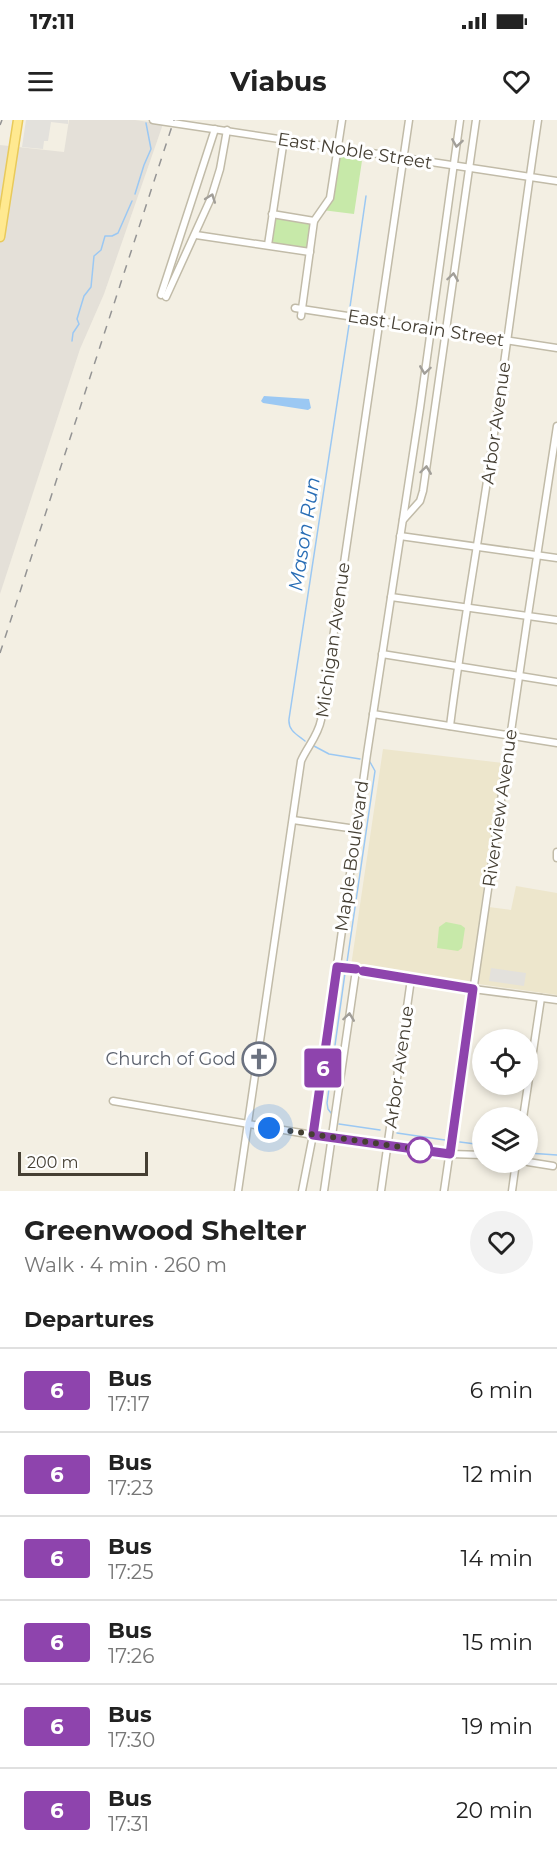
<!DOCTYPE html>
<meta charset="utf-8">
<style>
:root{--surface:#fff;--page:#f2f2f2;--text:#222;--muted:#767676;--line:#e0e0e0}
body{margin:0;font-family:Montserrat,sans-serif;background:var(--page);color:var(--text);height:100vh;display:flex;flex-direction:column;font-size:22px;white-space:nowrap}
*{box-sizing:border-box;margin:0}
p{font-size:20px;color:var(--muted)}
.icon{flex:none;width:33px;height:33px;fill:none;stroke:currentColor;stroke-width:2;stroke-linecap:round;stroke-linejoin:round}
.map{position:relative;height:1071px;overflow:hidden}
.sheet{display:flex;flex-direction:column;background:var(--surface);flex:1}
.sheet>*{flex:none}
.badge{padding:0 12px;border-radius:4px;font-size:21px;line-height:39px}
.buttons{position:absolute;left:472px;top:909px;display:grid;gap:12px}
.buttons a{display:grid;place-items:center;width:66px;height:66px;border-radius:50%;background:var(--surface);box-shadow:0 3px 9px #0003;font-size:30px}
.scale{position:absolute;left:18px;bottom:15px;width:130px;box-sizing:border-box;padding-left:6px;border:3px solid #453f33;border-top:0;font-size:16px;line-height:21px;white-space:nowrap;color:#453f33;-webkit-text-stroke:4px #fff;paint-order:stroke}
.you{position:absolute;width:30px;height:30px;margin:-15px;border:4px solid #fff;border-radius:50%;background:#1a73e8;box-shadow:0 0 0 9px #1a73e833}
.map>.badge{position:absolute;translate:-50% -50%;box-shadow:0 0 0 3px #fff}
h2{padding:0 24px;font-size:22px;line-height:54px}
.round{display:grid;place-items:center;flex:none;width:63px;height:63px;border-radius:32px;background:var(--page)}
.overview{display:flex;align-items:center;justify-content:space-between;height:102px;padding:0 24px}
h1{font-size:28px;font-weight:700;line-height:45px}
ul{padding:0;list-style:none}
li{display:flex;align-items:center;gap:18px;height:84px;padding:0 24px;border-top:2px solid var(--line)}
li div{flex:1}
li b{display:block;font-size:22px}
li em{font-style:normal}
li .badge{min-width:66px;font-weight:700;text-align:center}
.status{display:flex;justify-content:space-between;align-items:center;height:42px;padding:0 30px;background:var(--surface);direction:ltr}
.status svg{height:16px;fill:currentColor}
header{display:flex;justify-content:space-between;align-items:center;height:78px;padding:0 24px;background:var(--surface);font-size:27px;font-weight:700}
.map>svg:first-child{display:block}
</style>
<div class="status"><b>17:11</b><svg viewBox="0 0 49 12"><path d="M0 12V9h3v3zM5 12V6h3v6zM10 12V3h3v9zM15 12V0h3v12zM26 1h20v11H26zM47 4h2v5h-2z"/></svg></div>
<header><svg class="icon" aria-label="menu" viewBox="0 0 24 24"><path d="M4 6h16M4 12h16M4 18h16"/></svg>Viabus<svg class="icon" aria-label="heart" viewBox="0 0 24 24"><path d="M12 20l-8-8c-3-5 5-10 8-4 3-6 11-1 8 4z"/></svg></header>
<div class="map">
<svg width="557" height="1071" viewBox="0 0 557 1071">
<rect width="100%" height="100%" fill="#f3efe3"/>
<polygon fill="#e4e0d8" points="69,0 135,0 163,4 104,174 80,229 0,474 0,25 64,32"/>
<polygon fill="#ede6cc" points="383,629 503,643 481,786 511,790 516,766 557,773 557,875 351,846"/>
<g fill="#c7e9a9">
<polygon points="343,30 363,34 354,94 322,90 327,85 339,32"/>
<polygon points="277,97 311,103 312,105 308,128 305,129 272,123 274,100"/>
<polygon points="446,802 461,805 465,808 462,828 458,831 437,828 439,807"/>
</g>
<g fill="#e3e1dc">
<polygon points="26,0 68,0 68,4 51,2 48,21 44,21 43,29 22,27"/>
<polygon points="491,848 526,853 524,866 489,861"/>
</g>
<polygon fill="#9bc8f3" points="264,276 309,279 311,288 308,290 263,283 261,281"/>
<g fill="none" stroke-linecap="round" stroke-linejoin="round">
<g stroke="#9bc8f3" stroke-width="1.5">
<polyline points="135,74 144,45 151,29 146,3"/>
<polyline points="350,187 366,76"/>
<polyline points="72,221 73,213 79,204 77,199 84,176 91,167 94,136 101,130 105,116 112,116 118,113 132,81"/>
<path d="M 305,621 C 296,614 288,610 289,599 L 349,205"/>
<polyline points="314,626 329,634 360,639"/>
<polyline points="347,842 375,651 370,642"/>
<polyline points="331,993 328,989 327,983 345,853"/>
<polyline points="339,1004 380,1010"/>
<polyline points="397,1013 445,1020"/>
<polyline points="460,1022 483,1025"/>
<polyline points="528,1033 557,1035"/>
</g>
<defs>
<g id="minor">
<polyline points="153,0 557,61"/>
<polyline points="272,94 314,101"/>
<polyline points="196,115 310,132"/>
<polyline points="268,125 284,19"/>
<polyline points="161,175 215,9"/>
<polyline points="166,177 211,78 220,49 227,10"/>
<polyline points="295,188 557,228"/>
<polyline points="301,196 314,101 330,78 342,0"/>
<polyline points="403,400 420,381 423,371 476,0"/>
<polyline points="400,416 557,438"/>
<polyline points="391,477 557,500"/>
<polyline points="382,534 557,562"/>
<polyline points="373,594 557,623"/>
<path d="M 450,606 C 461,518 477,430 490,341 C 507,228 521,114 538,0"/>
<polyline points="293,700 356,709"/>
<polyline points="557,732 557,738"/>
<polyline points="337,847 473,869 557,880"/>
<polyline points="113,981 313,1015 450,1034 483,1035"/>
<polyline points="523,998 541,878"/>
<polyline points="528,1042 553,1046"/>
<path d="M 238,1071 L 301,641 C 307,627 318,616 321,600 L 409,0"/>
<polyline points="302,1071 313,1015 367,634 420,288 460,0"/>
<polyline points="324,1071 356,850"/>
<polyline points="381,1071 411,859"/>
<polyline points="444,1071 528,495 557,306"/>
<polyline points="512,1071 516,1042"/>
</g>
<polyline id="major" points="0,117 18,0"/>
</defs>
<use href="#minor" stroke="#c1bba8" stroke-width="9"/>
<use href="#major" stroke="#e9ca5a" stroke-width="11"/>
<use href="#minor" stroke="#fff" stroke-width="6"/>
<use href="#major" stroke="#ffe990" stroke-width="8"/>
<g stroke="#949494" stroke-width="1.5" stroke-dasharray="8 8" stroke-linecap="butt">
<polyline points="0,5 2,0"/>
<polyline points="0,533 174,0"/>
</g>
</g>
<defs><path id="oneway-chevron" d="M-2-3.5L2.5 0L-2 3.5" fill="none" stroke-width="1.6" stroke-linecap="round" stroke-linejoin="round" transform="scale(1.5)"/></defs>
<g stroke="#a29f99">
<use href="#oneway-chevron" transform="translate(457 23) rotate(99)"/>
<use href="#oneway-chevron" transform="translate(211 78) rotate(-70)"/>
<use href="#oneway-chevron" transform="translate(453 157) rotate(-82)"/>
<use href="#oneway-chevron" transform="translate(425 250) rotate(98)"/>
<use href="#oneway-chevron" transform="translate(426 350) rotate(-82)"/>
<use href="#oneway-chevron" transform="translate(349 897) rotate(-82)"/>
</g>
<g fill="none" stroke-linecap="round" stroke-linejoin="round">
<defs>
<polyline id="line" points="356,849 337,847 313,1015 450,1034 473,869 363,851"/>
</defs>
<use href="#line" stroke="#fff" stroke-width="14"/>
<use href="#line" stroke="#8e44ad" stroke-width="9"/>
<polyline stroke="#453f33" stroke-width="6" stroke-dasharray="0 10.8" points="269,1008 429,1031 420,1030"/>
</g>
<defs>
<symbol id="church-ring" viewBox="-11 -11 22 22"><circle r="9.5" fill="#fff" stroke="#6b7280" stroke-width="1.5"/><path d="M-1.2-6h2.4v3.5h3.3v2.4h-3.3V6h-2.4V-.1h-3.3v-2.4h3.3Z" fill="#6b7280"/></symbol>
</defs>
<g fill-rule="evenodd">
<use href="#church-ring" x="240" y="920" width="38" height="38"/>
</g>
<circle fill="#fff" stroke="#8e44ad" stroke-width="3" cx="420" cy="1030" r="12"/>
<g text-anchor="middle" stroke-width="6" stroke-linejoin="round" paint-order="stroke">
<g font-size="18" fill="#453f33" stroke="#fff">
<text transform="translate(355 31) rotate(9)" y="6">East Noble Street</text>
<text transform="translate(426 208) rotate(9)" y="6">East Lorain Street</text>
<text transform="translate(496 303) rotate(-82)" y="6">Arbor Avenue</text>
<text transform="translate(333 520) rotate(-82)" y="6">Michigan Avenue</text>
<text transform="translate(500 688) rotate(-82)" y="6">Riverview Avenue</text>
<text transform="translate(352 736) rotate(-82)" y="6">Maple Boulevard</text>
<text transform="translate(399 947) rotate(-82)" y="6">Arbor Avenue</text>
</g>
<g font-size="18" fill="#5b616d" stroke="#fff" text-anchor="end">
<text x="236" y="945">Church of God</text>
</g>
<g font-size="20" font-style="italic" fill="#286db5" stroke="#fff">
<text transform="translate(304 414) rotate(-81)" y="7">Mason Run</text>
</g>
</g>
</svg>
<div class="buttons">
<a><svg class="icon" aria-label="locate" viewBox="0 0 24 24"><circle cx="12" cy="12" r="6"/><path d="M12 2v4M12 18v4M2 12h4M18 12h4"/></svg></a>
<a><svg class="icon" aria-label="layers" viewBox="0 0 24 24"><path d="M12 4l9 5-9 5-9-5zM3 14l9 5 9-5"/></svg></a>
</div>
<div class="scale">200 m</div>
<div class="you" style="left:269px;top:1008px"></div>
<b class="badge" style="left:323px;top:948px;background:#8e44ad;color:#fff">6</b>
</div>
<section class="sheet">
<div class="overview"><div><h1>Greenwood Shelter</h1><p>Walk · 4 min · 260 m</p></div><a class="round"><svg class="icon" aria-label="heart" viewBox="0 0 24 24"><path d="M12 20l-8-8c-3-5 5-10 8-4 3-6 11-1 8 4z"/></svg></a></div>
<h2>Departures</h2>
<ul>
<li><span class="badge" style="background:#8e44ad;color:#fff">6</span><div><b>Bus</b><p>17:17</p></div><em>6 min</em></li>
<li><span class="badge" style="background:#8e44ad;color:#fff">6</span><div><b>Bus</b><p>17:23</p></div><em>12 min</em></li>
<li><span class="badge" style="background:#8e44ad;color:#fff">6</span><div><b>Bus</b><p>17:25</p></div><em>14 min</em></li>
<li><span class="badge" style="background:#8e44ad;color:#fff">6</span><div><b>Bus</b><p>17:26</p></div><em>15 min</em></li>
<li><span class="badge" style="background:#8e44ad;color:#fff">6</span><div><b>Bus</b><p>17:30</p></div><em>19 min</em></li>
<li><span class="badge" style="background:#8e44ad;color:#fff">6</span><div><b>Bus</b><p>17:31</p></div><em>20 min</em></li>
</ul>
</section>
